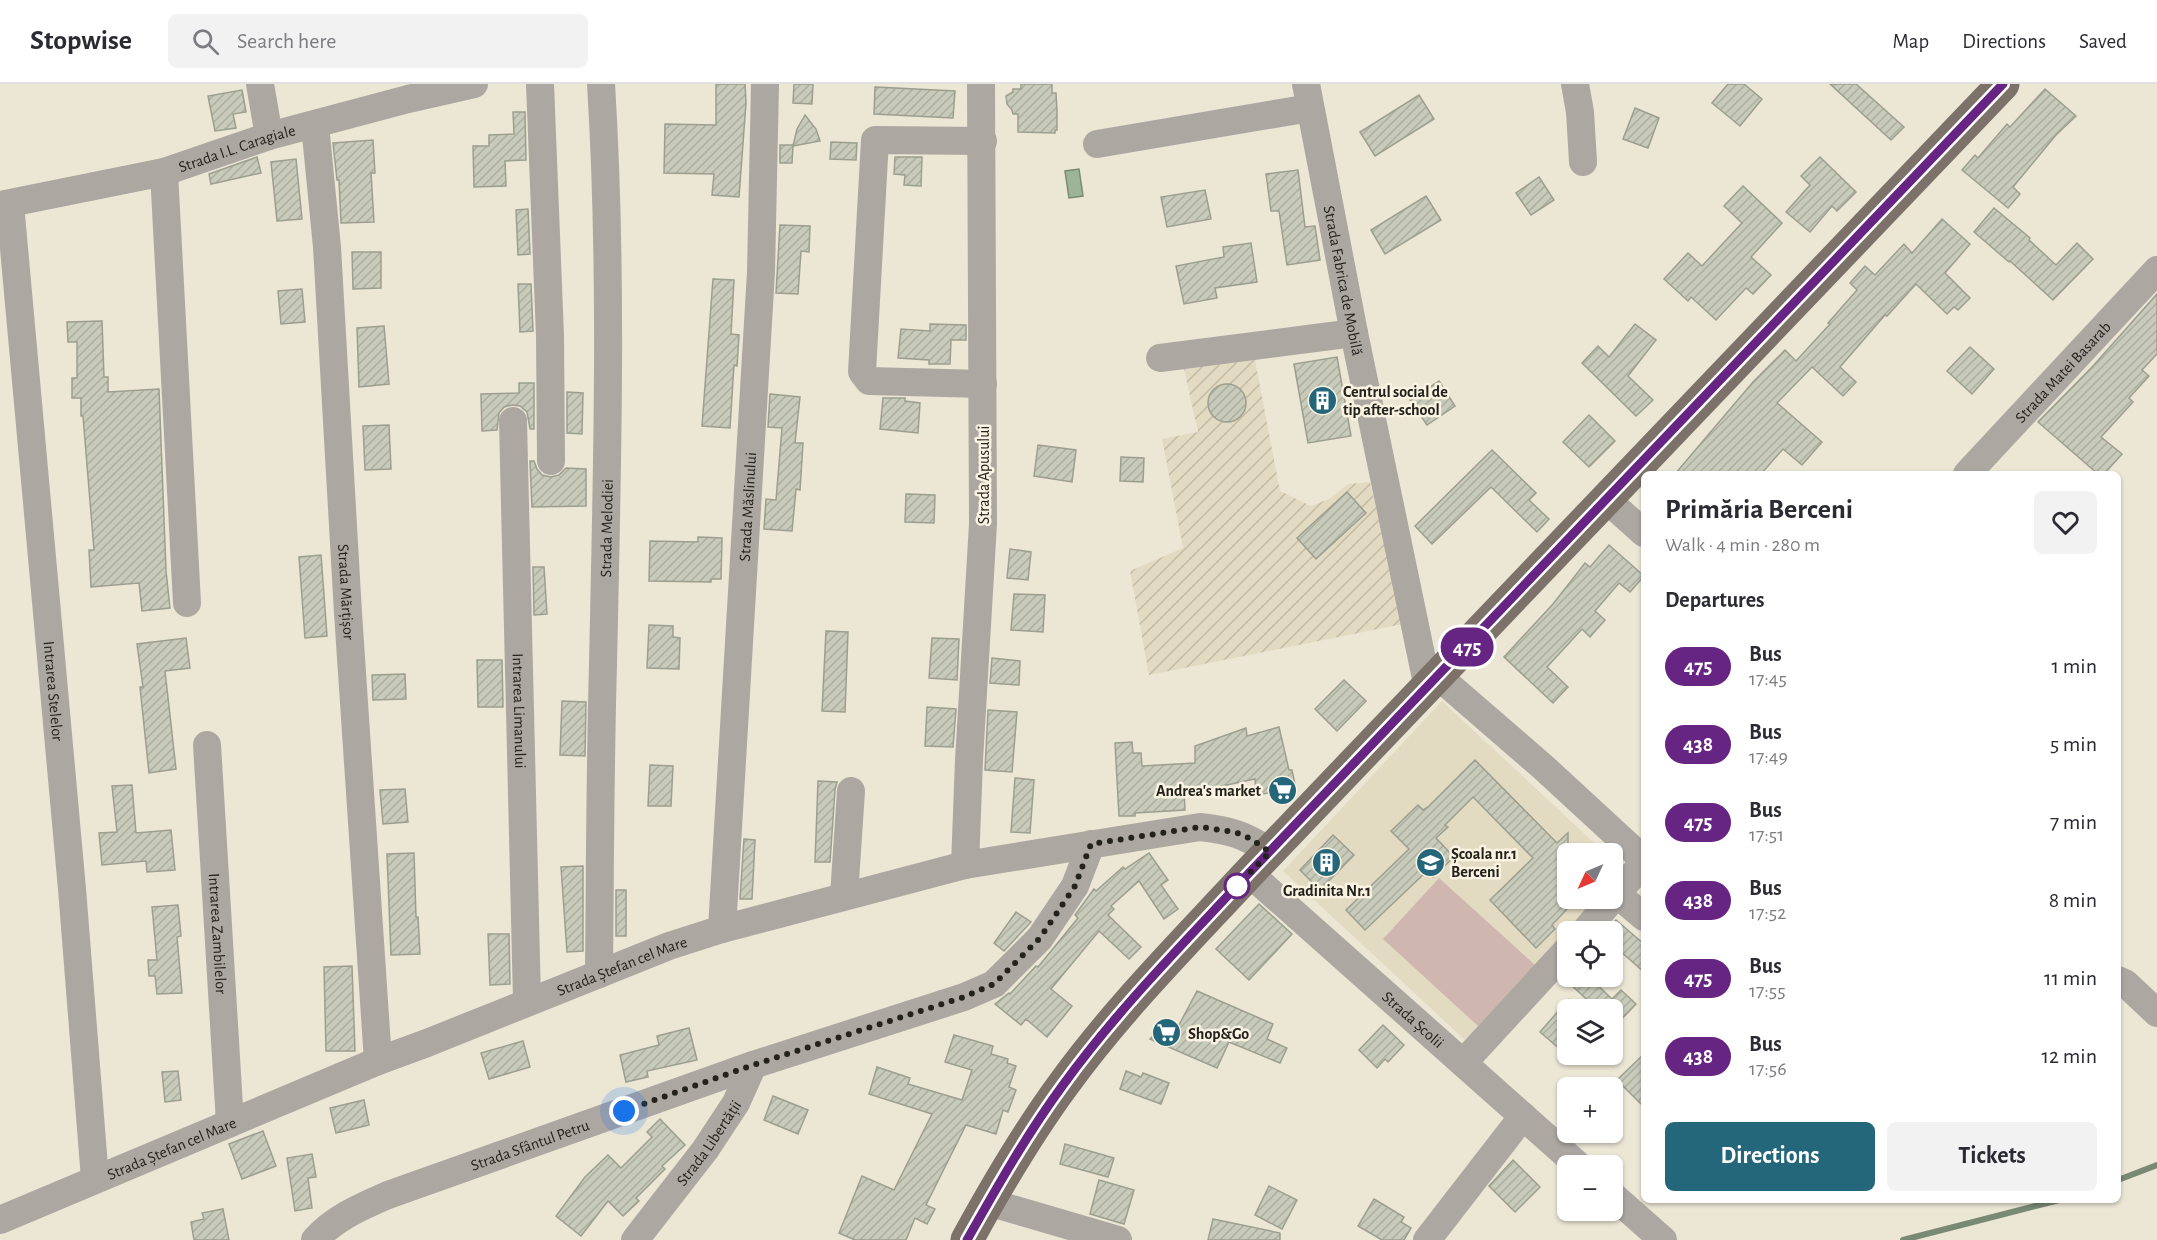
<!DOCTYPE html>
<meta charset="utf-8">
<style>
:root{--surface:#fff;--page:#f2f2f3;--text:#2b2b33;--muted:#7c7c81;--line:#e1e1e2;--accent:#25677a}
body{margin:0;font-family:"Alegreya Sans",sans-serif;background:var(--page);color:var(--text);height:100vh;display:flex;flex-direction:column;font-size:22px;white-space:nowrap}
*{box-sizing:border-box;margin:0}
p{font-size:20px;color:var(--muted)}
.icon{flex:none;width:33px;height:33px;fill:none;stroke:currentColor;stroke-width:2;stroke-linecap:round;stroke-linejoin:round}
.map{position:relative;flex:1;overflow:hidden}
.panel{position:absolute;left:1641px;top:387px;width:480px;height:732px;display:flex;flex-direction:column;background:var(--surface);border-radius:9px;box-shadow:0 2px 4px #0004}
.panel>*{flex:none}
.badge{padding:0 12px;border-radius:20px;font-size:21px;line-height:39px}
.needle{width:39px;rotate:226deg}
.fabs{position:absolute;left:1557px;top:759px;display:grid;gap:12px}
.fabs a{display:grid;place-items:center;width:66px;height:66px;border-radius:9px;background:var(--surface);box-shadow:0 2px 4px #0004;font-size:30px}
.you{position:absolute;width:30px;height:30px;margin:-15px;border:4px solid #fff;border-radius:50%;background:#1a73e8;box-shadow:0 0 0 9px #1a73e833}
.map>.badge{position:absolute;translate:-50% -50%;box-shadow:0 0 0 3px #fff}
h2{padding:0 24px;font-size:22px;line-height:54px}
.round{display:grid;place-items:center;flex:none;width:63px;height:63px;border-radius:9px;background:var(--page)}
.head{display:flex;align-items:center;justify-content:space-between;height:102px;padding:0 24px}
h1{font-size:28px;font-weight:600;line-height:45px}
.cta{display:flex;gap:12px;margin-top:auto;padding:12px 24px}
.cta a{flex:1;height:69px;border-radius:9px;background:var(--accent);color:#fff;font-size:24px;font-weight:600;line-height:69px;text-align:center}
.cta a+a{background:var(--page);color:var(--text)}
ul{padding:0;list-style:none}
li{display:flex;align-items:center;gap:18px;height:78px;padding:0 24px}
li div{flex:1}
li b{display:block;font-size:22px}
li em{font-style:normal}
li .badge{min-width:66px;font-weight:700;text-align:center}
header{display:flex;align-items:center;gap:36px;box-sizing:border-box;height:84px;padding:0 30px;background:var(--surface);border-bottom:2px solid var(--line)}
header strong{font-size:28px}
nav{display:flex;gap:33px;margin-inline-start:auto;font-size:21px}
.search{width:420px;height:54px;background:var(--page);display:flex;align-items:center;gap:15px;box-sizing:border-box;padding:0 21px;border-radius:9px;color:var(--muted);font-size:22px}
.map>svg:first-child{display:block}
</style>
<header>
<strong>Stopwise</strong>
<div class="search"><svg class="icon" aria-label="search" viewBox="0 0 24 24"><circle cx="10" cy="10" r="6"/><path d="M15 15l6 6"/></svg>Search here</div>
<nav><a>Map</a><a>Directions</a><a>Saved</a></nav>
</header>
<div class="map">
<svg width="2157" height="1156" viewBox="0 0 2157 1156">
<defs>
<pattern id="industrial-furrows" width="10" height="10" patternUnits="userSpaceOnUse" patternTransform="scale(1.5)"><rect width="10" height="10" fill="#e3dac2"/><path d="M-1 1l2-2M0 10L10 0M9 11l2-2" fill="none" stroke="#c3bba6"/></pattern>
<pattern id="building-hatch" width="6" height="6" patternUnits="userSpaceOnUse" patternTransform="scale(1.5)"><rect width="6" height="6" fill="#c8cbba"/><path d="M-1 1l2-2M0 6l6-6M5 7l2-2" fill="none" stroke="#acae9f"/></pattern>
</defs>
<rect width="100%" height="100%" fill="#ece6d5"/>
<polygon fill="#e3dac2" points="1442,617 1605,769 1568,770 1568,814 1597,815 1465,956 1283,787"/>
<polygon fill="url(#industrial-furrows)" points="1255,276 1280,407 1311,422 1329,415 1348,400 1370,398 1403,540 1149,591 1130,487 1183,464 1162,355 1198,348 1184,285"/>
<polygon fill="#cfb7b0" points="1439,794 1535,881 1478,942 1383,855"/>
<polygon fill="#9cb599" stroke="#788974" stroke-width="1.5" points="1079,85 1083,112 1069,114 1065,87"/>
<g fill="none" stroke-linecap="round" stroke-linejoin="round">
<g stroke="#788974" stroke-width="6">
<polyline points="2118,1096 2157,1081"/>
<polyline points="1903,1156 2059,1116"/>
</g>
</g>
<g fill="url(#building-hatch)" stroke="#9c9f8f" stroke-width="1.5">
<polygon points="716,0 745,0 746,19 739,113 712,111 714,90 664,89 665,40 716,41"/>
<polygon points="794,0 813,0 812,20 793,19"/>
<polygon points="1021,0 1052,0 1052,9 1056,9 1057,27 1057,46 1055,46 1055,49 1018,48 1018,30 1013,30 1012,26 1007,20 1006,12 1013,8 1013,5 1021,5"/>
<polygon points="1728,0 1744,0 1762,15 1740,42 1712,19"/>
<polygon points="1830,0 1856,0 1904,43 1891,56"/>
<polygon points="875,3 955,7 953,34 874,30"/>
<polygon points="2045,5 2076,32 2056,51 2013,103 2020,110 2008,124 1962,86 1975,71 1978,74 2007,40 2010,43"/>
<polygon points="242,6 246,28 233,30 236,44 215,47 208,12"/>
<polygon points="1419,11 1434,35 1375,72 1360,48"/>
<polygon points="1635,24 1659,34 1648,64 1623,55"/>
<polygon points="513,28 525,28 526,76 505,77 506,102 474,103 473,62 489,62 489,51 514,50"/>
<polygon points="805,31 816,45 820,57 793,62 797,45"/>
<polygon points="373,56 375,89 371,89 374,138 341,139 339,96 337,96 333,59"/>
<polygon points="831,58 857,59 856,76 830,75"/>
<polygon points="780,61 793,61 792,79 780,79"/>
<polygon points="257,73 261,89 211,100 209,90"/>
<polygon points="895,73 922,73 921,102 904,101 905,91 894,90"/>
<polygon points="1820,73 1856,108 1837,127 1832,122 1810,148 1786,128 1810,101 1801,92"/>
<polygon points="296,75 302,135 277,137 271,78"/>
<polygon points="1298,86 1305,143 1315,142 1320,176 1287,181 1279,127 1271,127 1266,90"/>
<polygon points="1539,93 1554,116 1531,131 1516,109"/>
<polygon points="1743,102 1782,139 1751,173 1771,191 1753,210 1746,204 1716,236 1691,213 1688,217 1664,195 1688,169 1702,182 1742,139 1724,122"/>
<polygon points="1205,106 1211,135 1167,143 1161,113"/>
<polygon points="1426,112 1441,136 1385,170 1371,146"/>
<polygon points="1994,124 2030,154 2029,156 2056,181 2077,159 2093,175 2053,216 2010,177 2009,178 1974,148"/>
<polygon points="528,125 530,170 518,171 516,126"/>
<polygon points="1942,135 1970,160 1945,189 1970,214 1958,226 1954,223 1947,230 1916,200 1887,232 1885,231 1840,283 1856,298 1843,312 1812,283 1777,319 1822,358 1802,381 1783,365 1761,390 1675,390 1753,298 1785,266 1796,277 1830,240 1828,239 1857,206 1850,199 1865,182 1875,191 1904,160 1912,169"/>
<polygon points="780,141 810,142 809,168 801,167 798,210 776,209"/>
<polygon points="1251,159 1257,198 1215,204 1217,214 1184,220 1176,182 1224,173 1223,163"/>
<polygon points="352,168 381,168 381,204 353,205"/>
<polygon points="713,195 734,196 731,250 739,251 737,282 734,281 730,344 702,342"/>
<polygon points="518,200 531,200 533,247 520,248"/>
<polygon points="302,205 305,238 281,240 278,207"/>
<polygon points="2157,210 2157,270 2142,286 2149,292 2129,314 2133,318 2101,353 2122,370 2104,390 2098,390 2038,338 2093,282"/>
<polygon points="102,237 104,293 108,293 108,308 159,305 166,487 170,524 142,527 139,499 91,503 89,466 94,466 83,332 81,332 81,314 72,314 72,294 77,294 77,258 68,258 67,238"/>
<polygon points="930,240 966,241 966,256 951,256 950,280 929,280 929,276 898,274 901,245 930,247"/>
<polygon points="1635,240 1656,256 1628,292 1653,316 1636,332 1582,279 1598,262 1609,273"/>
<polygon points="384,242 389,300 359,303 357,244"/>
<polygon points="1970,263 1994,285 1972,310 1947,287"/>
<polygon points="1337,273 1351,352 1308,359 1294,280"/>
<polygon points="1439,297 1455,322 1427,341 1410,316"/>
<polygon points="519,299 534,299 534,345 530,345 527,328 520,322 512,321 504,323 499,329 497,346 482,347 481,310 519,309"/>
<circle cx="1227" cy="319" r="19"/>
<polygon points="567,308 583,309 582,350 567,349"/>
<polygon points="770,310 800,313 795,359 803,359 800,406 796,405 792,447 764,445 766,415 776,416 782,344 768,343"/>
<polygon points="883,314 905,314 905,317 920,319 918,349 880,345"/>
<polygon points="1589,331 1615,357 1589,383 1563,358"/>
<polygon points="389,341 391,385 365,386 363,342"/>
<polygon points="1038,361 1076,366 1072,398 1034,392"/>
<polygon points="1492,366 1536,409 1529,416 1549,435 1537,448 1491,403 1432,460 1415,442"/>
<polygon points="1121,373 1144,374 1143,398 1120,397"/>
<polygon points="530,377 534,377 537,385 542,391 551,393 559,391 566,384 586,385 586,422 532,423"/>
<polygon points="1347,408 1366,429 1316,475 1297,454"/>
<polygon points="906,410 935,411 934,439 905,438"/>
<polygon points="698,453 722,454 721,495 711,495 711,498 649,497 650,457 698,458"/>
<polygon points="1609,461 1644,492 1630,508 1619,499 1595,527 1605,536 1590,553 1582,545 1547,583 1568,603 1553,619 1504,573 1553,520 1585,479 1590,483"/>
<polygon points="1010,465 1031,468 1028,496 1007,494"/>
<polygon points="321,471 327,552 305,554 299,473"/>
<polygon points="533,483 544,483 547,530 534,531"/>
<polygon points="1014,510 1045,511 1043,548 1011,546"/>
<polygon points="649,541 673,542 673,553 680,554 679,585 647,584"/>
<polygon points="826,547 848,548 845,628 822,627"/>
<polygon points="186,554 190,584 165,587 176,685 149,689 140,603 143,603 137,560"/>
<polygon points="932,554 959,555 957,596 929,594"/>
<polygon points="992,574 1020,577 1019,601 990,599"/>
<polygon points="477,576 502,576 503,623 478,623"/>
<polygon points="405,590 406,615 373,616 372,591"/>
<polygon points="1344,596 1366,617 1337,647 1315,625"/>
<polygon points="562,617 586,618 585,672 560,671"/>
<polygon points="927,623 956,625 953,663 925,662"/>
<polygon points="988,626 1017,628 1012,688 985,686"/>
<polygon points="1279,643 1289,686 1292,686 1296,705 1256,711 1255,695 1208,705 1184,706 1185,726 1135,729 1135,732 1119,732 1115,659 1132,658 1133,669 1141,669 1142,682 1195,679 1195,662 1246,644 1247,652"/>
<polygon points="1475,676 1557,759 1568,749 1568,824 1552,841 1555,845 1536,864 1490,816 1533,774 1473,713 1445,741 1448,743 1436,754 1454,773 1433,793 1427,787 1365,846 1346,826 1409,765 1391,747 1418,721 1423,726 1428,723"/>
<polygon points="650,681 673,682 671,722 648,722"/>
<polygon points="1015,694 1034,696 1030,749 1011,748"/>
<polygon points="818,697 837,698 835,706 830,778 815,778"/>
<polygon points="132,701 136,749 171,746 175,786 147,788 146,777 102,781 99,749 117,748 112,702"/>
<polygon points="405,705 408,738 383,740 380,706"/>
<polygon points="1333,751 1354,771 1320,806 1300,786"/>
<polygon points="744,755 755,756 752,815 740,815"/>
<polygon points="414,769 416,833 418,833 420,870 391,871 387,770"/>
<polygon points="1149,769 1168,796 1161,801 1178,825 1164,835 1139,797 1111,822 1114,825 1108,831 1141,863 1129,875 1099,847 1051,905 1072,922 1047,953 1026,935 1021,941 995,920 1009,909 1010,910 1036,882 1038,883 1078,834 1075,831 1094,805 1096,807 1123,783 1125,785"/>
<polygon points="583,782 583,867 567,868 561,783"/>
<rect x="616" y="806" width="10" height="46"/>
<polygon points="1259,820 1292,850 1249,896 1216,865"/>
<polygon points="178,821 181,852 177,853 182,909 157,910 155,892 149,892 148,876 157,876 152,823"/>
<polygon points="1016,828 1031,838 1004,867 994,859"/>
<polygon points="1616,836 1644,860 1644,888 1612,860 1612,840"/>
<polygon points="488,850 509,850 510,900 490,901"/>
<polygon points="352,882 355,967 326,967 324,883"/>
<polygon points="1565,892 1588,892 1612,915 1621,906 1636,920 1612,945 1612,926 1598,926 1564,894"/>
<polygon points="1197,907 1273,940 1267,955 1287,964 1280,979 1229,958 1217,984 1150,955 1168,937 1179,941"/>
<polygon points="1568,916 1568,972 1540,948"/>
<polygon points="1383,941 1404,961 1388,978 1385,975 1377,984 1359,966"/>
<polygon points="689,944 697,976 647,987 648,993 626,998 620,971 659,961 657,952"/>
<polygon points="954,951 993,962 991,970 1008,975 1007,979 1016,982 1009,1003 1016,1006 1008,1028 1003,1026 996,1050 966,1041 926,1121 935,1125 927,1140 915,1134 906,1156 855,1156 839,1149 862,1092 894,1106 932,1030 869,1010 877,983 910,994 908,1000 962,1016 972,986 945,978"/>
<polygon points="523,957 530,983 489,995 481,969"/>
<polygon points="1644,970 1644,1023 1617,996"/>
<polygon points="178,987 181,1016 165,1018 162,988"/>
<polygon points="1126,987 1141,993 1143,989 1169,999 1161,1020 1120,1005"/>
<polygon points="773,1012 808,1026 798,1050 764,1036"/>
<polygon points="364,1016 369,1041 336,1049 330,1024"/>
<polygon points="660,1035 685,1061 662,1082 665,1085 636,1114 639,1117 623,1132 608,1117 581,1152 556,1132 585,1093 608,1071 621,1084 652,1053 647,1048"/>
<polygon points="263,1047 276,1082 242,1095 229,1060"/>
<polygon points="1065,1060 1114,1074 1108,1093 1060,1080"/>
<polygon points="312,1070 316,1093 308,1094 312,1124 295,1127 287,1074"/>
<polygon points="1513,1076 1540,1103 1515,1128 1489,1102"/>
<polygon points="1099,1096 1134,1106 1124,1140 1090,1130"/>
<polygon points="1269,1102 1297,1116 1282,1145 1255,1131"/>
<polygon points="1374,1115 1404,1133 1401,1138 1411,1144 1404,1156 1382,1156 1358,1142"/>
<polygon points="223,1125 229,1156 194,1156 191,1138 204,1135 202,1129"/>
<polygon points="1213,1135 1280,1149 1280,1156 1208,1156"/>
</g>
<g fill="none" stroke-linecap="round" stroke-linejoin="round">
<g stroke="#ada7a2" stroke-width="28">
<polyline points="260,0 269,52"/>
<polyline points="540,0 550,252 551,377"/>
<path id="s1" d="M 1306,0 L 1354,249 L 1428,604"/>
<polyline points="1575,0 1580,28 1583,78"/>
<path id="s2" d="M 315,41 L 327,163 L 348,529 L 378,977"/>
<polyline points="983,57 875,56 862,288 869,297 983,300"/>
<polyline points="1097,60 1310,24"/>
<polyline points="164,88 187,519"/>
<path id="s3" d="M 10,120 L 72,805 L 95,1095"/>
<path id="s4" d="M 0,121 L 164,88 L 269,52 L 408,15 L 474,0"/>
<polyline points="1160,274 1354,249"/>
<path id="s5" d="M 513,337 L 527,917"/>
<path id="s6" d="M 1967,390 L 2157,186"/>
<polyline points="1607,416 1644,449"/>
<polyline points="1439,593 1543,683 1644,776"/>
<path id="s7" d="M 207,661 L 230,1039"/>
<polyline points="965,781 969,676 983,440 981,0"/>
<path id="s8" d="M 1249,789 L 1579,1082"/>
<polyline points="1618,811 1644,833"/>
<polyline points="844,812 851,707"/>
<path id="s9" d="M 722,845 L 761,188 L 765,0"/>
<polyline points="1584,848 1644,778"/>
<path id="s10" d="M 599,890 C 600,787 600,684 603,581 C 607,388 613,193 601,0"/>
<polyline points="2118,896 2125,899 2157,929"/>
<polyline points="1463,979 1568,865"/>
<polyline points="1612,1111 1663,1156"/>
<polyline points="988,1118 1118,1156"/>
<path id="s11" d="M 0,1136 L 378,977 L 427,959 L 669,862 L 722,845 L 965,781 L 1200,743 C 1229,746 1246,751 1270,768"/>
<path id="s12" d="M 315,1156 C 334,1134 361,1123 388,1111 L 753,981 L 964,913 L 994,900 L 1040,854 L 1075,802 L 1091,760"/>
<path id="s13" d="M 635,1156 L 705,1066 L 736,1019 L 753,981"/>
<polyline points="1427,1156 1523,1032"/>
</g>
<path stroke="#7d7269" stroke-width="33" d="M 967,1156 C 996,1103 1027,1050 1063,1001 C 1118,925 1185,858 1249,789 L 2003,0"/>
</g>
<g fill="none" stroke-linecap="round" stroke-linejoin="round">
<defs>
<path id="line" d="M 967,1156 C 997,1103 1027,1050 1063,1001 C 1118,925 1185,858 1249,789 L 2003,0"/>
</defs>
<use href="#line" stroke="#fff" stroke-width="14"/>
<use href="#line" stroke="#662483" stroke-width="9"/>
<polyline stroke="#24221c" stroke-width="6" stroke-dasharray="0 10.8" points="624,1027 753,981 964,913 994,900 1040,854 1075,802 1091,760 1200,743 1235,748 1251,755 1270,768 1233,806 1237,802"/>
</g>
<defs>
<symbol id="building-disc" viewBox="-11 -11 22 22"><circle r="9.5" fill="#25677a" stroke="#faf3e2"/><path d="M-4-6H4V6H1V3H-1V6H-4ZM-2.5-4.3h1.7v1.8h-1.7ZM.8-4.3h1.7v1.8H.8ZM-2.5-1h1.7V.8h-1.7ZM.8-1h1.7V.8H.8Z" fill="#fff"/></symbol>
<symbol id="supermarket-disc" viewBox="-11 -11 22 22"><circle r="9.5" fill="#25677a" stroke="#faf3e2"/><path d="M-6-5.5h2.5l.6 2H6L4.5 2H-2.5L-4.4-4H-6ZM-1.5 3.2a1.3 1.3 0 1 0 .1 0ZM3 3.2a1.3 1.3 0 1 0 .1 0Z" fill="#fff"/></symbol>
<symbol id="school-disc" viewBox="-11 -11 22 22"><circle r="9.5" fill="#25677a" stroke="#faf3e2"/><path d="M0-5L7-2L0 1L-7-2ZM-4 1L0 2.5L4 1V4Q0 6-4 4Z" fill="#fff"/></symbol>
</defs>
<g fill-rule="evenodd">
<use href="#building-disc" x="1306" y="300" width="33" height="33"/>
<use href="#supermarket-disc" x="1266" y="690" width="33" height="33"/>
<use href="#building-disc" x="1310" y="762" width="33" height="33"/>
<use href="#school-disc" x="1414" y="762" width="33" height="33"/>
<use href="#supermarket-disc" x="1150" y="932" width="33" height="33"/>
</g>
<circle fill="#fff" stroke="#662483" stroke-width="3" cx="1237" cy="802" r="12"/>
<g text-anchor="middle" stroke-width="5" stroke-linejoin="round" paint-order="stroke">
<g font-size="16" fill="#24221c" stroke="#faf3e2">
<text dy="6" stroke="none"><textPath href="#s4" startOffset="244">Strada I.L. Caragiale</textPath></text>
<text dy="6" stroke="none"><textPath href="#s1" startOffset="200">Strada Fabrica de Mobilă</textPath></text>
<text dy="6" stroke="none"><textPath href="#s6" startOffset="140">Strada Matei Basarab</textPath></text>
<text transform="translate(983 391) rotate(-90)" y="6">Strada Apusului</text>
<text dy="6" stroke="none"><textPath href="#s9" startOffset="423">Strada Măslinului</textPath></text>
<text dy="6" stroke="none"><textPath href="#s10" startOffset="446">Strada Melodiei</textPath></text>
<text dy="6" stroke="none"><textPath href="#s2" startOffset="468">Strada Mărțișor</textPath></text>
<text dy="6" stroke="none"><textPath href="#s3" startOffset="489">Intrarea Stelelor</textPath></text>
<text dy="6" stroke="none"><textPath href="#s5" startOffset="290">Intrarea Limanului</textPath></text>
<text dy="6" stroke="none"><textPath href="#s7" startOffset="189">Intrarea Zambilelor</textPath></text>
<text dy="6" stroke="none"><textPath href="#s11" startOffset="672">Strada Ștefan cel Mare</textPath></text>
<text dy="6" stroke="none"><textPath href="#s8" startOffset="220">Strada Școlii</textPath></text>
<text dy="6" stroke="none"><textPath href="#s13" startOffset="122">Strada Libertății</textPath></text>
<text dy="6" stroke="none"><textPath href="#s12" startOffset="237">Strada Sfântul Petru</textPath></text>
<text dy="6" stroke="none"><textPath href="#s11" startOffset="186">Strada Ștefan cel Mare</textPath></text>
</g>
<g font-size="16" font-weight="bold" fill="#24221c" stroke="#faf3e2" text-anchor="start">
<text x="1343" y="313">Centrul social de<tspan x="1343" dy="18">tip after-school</tspan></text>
<text x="1261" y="712" text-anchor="end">Andrea's market</text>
<text x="1451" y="775">Școala nr.1<tspan x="1451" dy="18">Berceni</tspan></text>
<text x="1327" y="812" text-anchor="middle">Gradinita Nr.1</text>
<text x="1188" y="955">Shop&amp;Go</text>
</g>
</g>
</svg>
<div class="fabs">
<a><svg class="needle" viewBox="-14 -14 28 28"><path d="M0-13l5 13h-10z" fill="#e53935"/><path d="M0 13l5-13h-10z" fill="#7c7c81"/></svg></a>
<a><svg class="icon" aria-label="locate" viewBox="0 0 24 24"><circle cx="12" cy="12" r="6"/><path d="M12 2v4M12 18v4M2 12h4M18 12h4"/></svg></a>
<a><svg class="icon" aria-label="layers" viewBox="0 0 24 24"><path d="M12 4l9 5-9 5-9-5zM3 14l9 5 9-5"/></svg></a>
<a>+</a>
<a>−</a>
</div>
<div class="you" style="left:624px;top:1027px"></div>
<b class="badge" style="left:1467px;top:563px;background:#662483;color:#fff">475</b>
<section class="panel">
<div class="head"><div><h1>Primăria Berceni</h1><p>Walk · 4 min · 280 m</p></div><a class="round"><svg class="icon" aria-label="heart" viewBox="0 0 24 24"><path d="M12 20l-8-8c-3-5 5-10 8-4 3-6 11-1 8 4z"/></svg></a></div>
<h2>Departures</h2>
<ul>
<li><span class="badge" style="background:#662483;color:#fff">475</span><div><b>Bus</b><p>17:45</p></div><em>1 min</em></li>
<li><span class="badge" style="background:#662483;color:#fff">438</span><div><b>Bus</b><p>17:49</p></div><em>5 min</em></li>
<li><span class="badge" style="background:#662483;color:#fff">475</span><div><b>Bus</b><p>17:51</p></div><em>7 min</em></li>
<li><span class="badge" style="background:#662483;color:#fff">438</span><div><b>Bus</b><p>17:52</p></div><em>8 min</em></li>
<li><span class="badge" style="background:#662483;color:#fff">475</span><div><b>Bus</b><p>17:55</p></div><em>11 min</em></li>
<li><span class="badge" style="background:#662483;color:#fff">438</span><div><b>Bus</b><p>17:56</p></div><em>12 min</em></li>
</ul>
<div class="cta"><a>Directions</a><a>Tickets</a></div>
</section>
</div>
